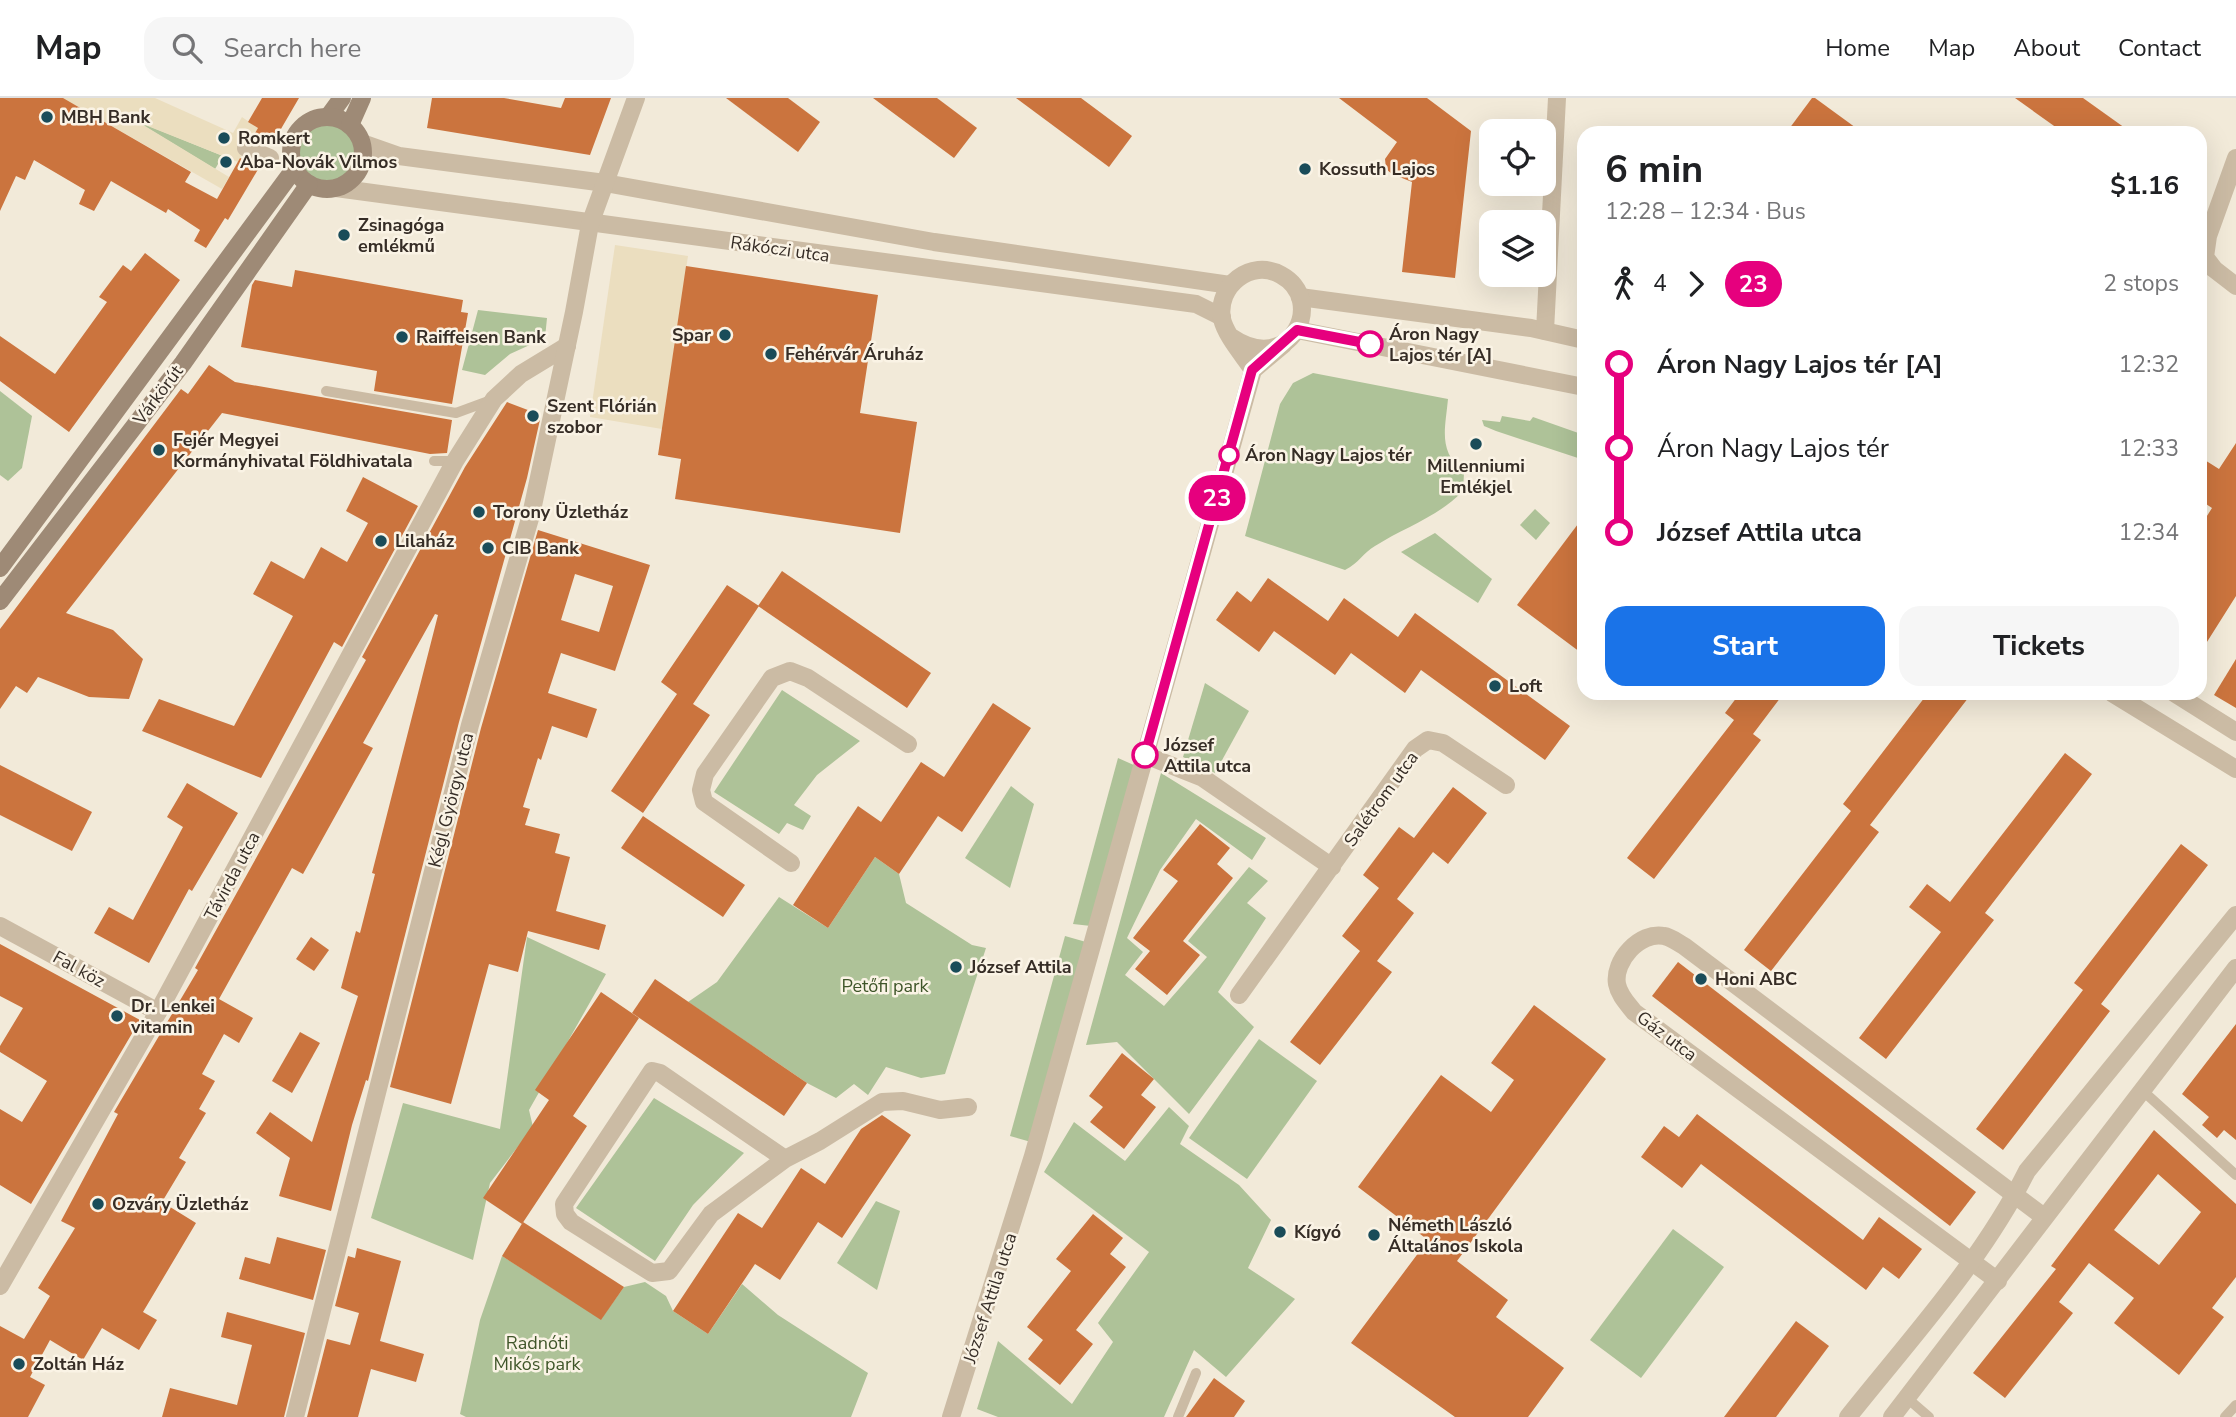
<!DOCTYPE html>
<meta charset="utf-8">
<style>
:root{--surface:#fff;--page:#f6f6f6;--text:#202124;--muted:#757577;--line:#e0e0e0;--accent:#1a73e8}
body{margin:0;font-family:"Nunito Sans",sans-serif;background:var(--page);color:var(--text);height:100vh;display:flex;flex-direction:column;font-size:26px;white-space:nowrap}
*{box-sizing:border-box;margin:0}
p{font-size:23px;color:var(--muted)}
.icon{flex:none;width:38px;height:38px;fill:none;stroke:currentColor;stroke-width:2;stroke-linecap:round;stroke-linejoin:round}
.map{position:relative;flex:1;overflow:hidden}
.details{position:absolute;left:1577px;top:28px;width:630px;height:574px;display:flex;flex-direction:column;background:var(--surface);border-radius:21px;box-shadow:0 7px 28px #0002}
.details>*{flex:none}
.badge{padding:0 14px;border-radius:23px;font-size:24px;line-height:46px}
.tools{position:absolute;left:1479px;top:21px;display:grid;gap:14px}
.tools a{display:grid;place-items:center;width:77px;height:77px;border-radius:14px;background:var(--surface);box-shadow:0 7px 28px #0002;font-size:35px}
.map>.badge{position:absolute;translate:-50% -50%;box-shadow:0 0 0 4px #fff}
.legs{display:flex;align-items:center;gap:10px;height:77px;padding:0 28px;font-size:23px}
.legs p{margin-inline-start:auto}
.summary{display:flex;align-items:center;justify-content:space-between;height:119px;padding:0 28px}
h1{font-size:38px;font-weight:700;line-height:52px}
.button{display:flex;gap:14px;margin-top:auto;padding:14px 28px}
.button a{flex:1;height:80px;border-radius:21px;background:var(--accent);color:#fff;font-size:28px;font-weight:700;line-height:80px;text-align:center}
.button a+a{background:var(--page);color:var(--text)}
ul{padding:0 28px;list-style:none}
li{display:flex;align-items:center;gap:24px;height:84px;font-size:26px}
li i{display:grid;place-items:center;width:10px;height:100%;margin:0 9px;background:currentColor}
li i::after{content:'';width:18px;height:18px;margin:-9px;border:5px solid;border-radius:50%;background:var(--surface)}
li p{margin-inline-start:auto}
li:first-child i{background:linear-gradient(#0000 50%,currentColor 0)}
li:last-child i{background:linear-gradient(currentColor 50%,#0000 0)}
header{display:flex;align-items:center;gap:42px;box-sizing:border-box;height:98px;padding:0 35px;background:var(--surface);border-bottom:2px solid var(--line)}
header strong{font-size:33px}
nav{display:flex;gap:38px;margin-inline-start:auto;font-size:24px}
.search{width:490px;height:63px;background:var(--page);display:flex;align-items:center;gap:18px;box-sizing:border-box;padding:0 24px;border-radius:21px;color:var(--muted);font-size:26px}
.map>svg:first-child{display:block}
</style>
<header>
<strong>Map</strong>
<div class="search"><svg class="icon" aria-label="search" viewBox="0 0 24 24"><circle cx="10" cy="10" r="6"/><path d="M15 15l6 6"/></svg>Search here</div>
<nav><a>Home</a><a>Map</a><a>About</a><a>Contact</a></nav>
</header>
<div class="map">
<svg width="2236" height="1319" viewBox="0 0 2236 1319">
<rect width="100%" height="100%" fill="#f2ead9"/>
<g fill="#aec298">
<polygon points="134,22 223,58 215,71"/>
<circle cx="327" cy="55" r="30"/>
<polygon points="478,212 547,220 545,240 510,256 485,277 462,272"/>
<path d="M 1313,275 L 1448,301 C 1445,333 1438,352 1464,375 L 1463,393 C 1438,419 1405,429 1375,448 C 1363,455 1359,465 1345,472 L 1245,438 L 1280,306 L 1293,285 Z"/>
<polygon points="0,293 32,318 22,370 8,383 0,377"/>
<polygon points="1502,318 1530,323 1533,319 1584,337 1584,362 1496,333 1484,328 1482,322 1500,324"/>
<polygon points="1535,411 1550,425 1536,442 1520,427"/>
<polygon points="1435,435 1492,481 1478,505 1401,454"/>
<polygon points="1205,585 1249,613 1215,675 1183,659"/>
<polygon points="782,592 860,643 817,677 794,707 811,718 803,732 787,725 779,736 714,694"/>
<polygon points="1118,660 1136,668 1091,828 1073,826"/>
<polygon points="1161,675 1266,740 1252,762 1196,721 1160,772 1127,840 1143,854 1125,877 1164,908 1207,859 1188,843 1249,769 1268,783 1247,805 1266,820 1218,894 1254,929 1189,1016 1117,944 1086,947"/>
<polygon points="1011,688 1034,706 1010,790 965,760"/>
<polygon points="875,759 899,776 906,805 972,847 986,850 945,976 921,980 886,969 868,997 854,986 836,1000 807,985 688,904 717,884 779,799 828,830"/>
<polygon points="1065,838 1086,844 1031,1044 1010,1038"/>
<polygon points="527,839 606,876 529,1012 533,1029 490,1085 473,1162 371,1120 403,1005 500,1031"/>
<polygon points="1259,941 1317,983 1247,1081 1189,1040"/>
<polygon points="654,1000 744,1055 693,1107 655,1163 576,1110"/>
<polygon points="1169,1009 1189,1028 1180,1046 1239,1087 1271,1122 1248,1170 1295,1201 1226,1279 1194,1252 1164,1319 998,1319 977,1311 998,1243 1072,1306 1113,1244 1098,1225 1149,1154 1044,1074 1074,1024 1125,1063"/>
<polygon points="876,1103 900,1113 877,1192 837,1165"/>
<polygon points="1673,1131 1724,1169 1641,1280 1590,1242"/>
<polygon points="502,1158 601,1221 624,1189 645,1184 666,1198 673,1213 708,1236 742,1186 778,1217 868,1275 851,1319 466,1319 460,1316 480,1222"/>
</g>
<g fill="#ebdebf">
<polygon points="0,0 155,0 233,35 242,19 258,30 238,64 140,25 229,79 222,91 73,6"/>
<polygon points="615,147 688,158 662,331 590,319"/>
</g>
<g fill="#cb743e" fill-rule="evenodd">
<polygon points="0,0 63,0 191,74 185,84 217,101 240,60 260,68 228,122 225,120 206,150 194,143 200,132 168,111 166,115 111,83 94,113 79,106 85,92 34,62 25,82 16,78 0,113"/>
<polygon points="262,0 299,0 271,48 252,40 258,30 248,24"/>
<polygon points="432,0 504,0 561,10 565,0 611,0 590,57 427,30"/>
<polygon points="726,0 788,0 820,24 798,54"/>
<polygon points="873,0 937,0 977,30 954,60"/>
<polygon points="1016,0 1081,0 1132,38 1109,69"/>
<polygon points="1339,0 1427,0 1471,33 1455,180 1402,174 1412,84 1392,76 1386,71 1385,61 1397,44"/>
<polygon points="1812,0 1815,0 1863,35 1786,35"/>
<polygon points="2015,0 2083,0 2132,35 2064,35"/>
<polygon points="145,155 180,182 69,334 0,283 0,238 55,276 107,204 99,199 123,167 131,173"/>
<polygon points="686,168 878,197 860,315 917,324 900,435 675,401 681,361 658,357"/>
<polygon points="295,172 463,202 461,214 468,215 452,306 374,293 377,273 241,249 252,187 255,182 292,189"/>
<polygon points="209,267 235,284 452,322 447,355 430,356 222,315 66,515 113,532 143,561 129,601 89,599 38,579 27,595 16,588 0,611 0,531 181,291 188,296"/>
<polygon points="507,304 541,317 527,380 459,624 368,983 366,982 352,1027 331,1113 279,1098 290,1060 256,1035 270,1014 312,1044 358,898 341,890 356,833 360,835 375,776 372,775 438,517 435,516 363,645 373,650 303,776 292,770 219,901 253,920 239,945 224,936 202,976 215,983 199,1011 206,1015 179,1060 186,1064 162,1104 196,1125 143,1214 157,1222 139,1252 102,1230 83,1262 50,1242 30,1279 45,1287 28,1319 0,1319 0,1228 24,1241 50,1198 38,1190 75,1130 61,1123 118,1016 114,1014 198,872 195,870 366,562 362,559 465,369"/>
<polygon points="2236,345 2236,498 2200,555 2200,429 2212,410 2200,402 2200,359 2219,371"/>
<polygon points="363,379 418,408 342,549 334,544 261,680 142,633 159,601 234,628 293,518 253,496 271,463 304,481 321,449 347,464 368,425 346,413"/>
<polygon points="1584,418 1584,557 1517,507"/>
<path d="M 538,432 L 650,467 L 615,573 L 561,555 L 548,595 L 597,611 L 587,640 L 552,628 L 541,662 L 538,660 L 523,709 L 530,711 L 525,727 L 560,736 L 555,755 L 570,759 L 556,813 L 606,827 L 599,852 L 528,833 L 518,874 L 489,866 L 451,1006 L 390,989 L 481,630 ZM 575,476 L 613,488 L 599,534 L 561,522 Z"/>
<polygon points="782,473 931,575 907,610 758,508"/>
<polygon points="1268,480 1328,523 1344,500 1398,539 1415,515 1570,628 1545,662 1421,572 1405,595 1351,555 1335,577 1274,533 1259,554 1216,522 1237,493 1251,504"/>
<polygon points="727,487 759,508 693,606 710,617 643,715 611,693 677,596 661,584"/>
<polygon points="2236,561 2236,610 2214,597"/>
<polygon points="1740,595 1784,595 1753,636 1761,642 1654,781 1627,760 1734,622 1725,615"/>
<polygon points="1928,595 1972,595 1870,727 1879,734 1771,873 1744,852 1851,713 1843,706"/>
<polygon points="993,605 1031,630 962,734 938,718 899,776 875,759 828,830 793,807 858,708 881,724 921,664 944,679"/>
<polygon points="2065,655 2092,676 1985,815 1994,822 1886,961 1859,940 1941,834 1909,809 1927,786 1950,804"/>
<polygon points="0,667 92,714 72,753 0,717"/>
<polygon points="187,685 238,715 192,793 189,791 149,865 94,835 109,809 133,822 183,729 167,719"/>
<polygon points="1453,689 1487,715 1448,766 1433,754 1397,801 1414,815 1377,863 1392,874 1320,967 1290,944 1360,853 1342,838 1379,790 1363,777 1399,729 1414,740"/>
<polygon points="643,718 745,787 723,819 621,750"/>
<polygon points="1200,726 1230,750 1217,766 1233,780 1183,843 1200,857 1167,897 1135,871 1150,853 1133,840 1178,783 1163,772"/>
<polygon points="2181,746 2208,767 2101,906 2110,913 2003,1052 1976,1031 2083,892 2074,885"/>
<polygon points="311,839 329,852 314,873 296,861"/>
<polygon points="0,846 140,922 31,1106 0,1087 0,1011 22,1024 47,983 0,954 0,948 23,910 0,898"/>
<polygon points="1678,864 1976,1094 1950,1128 1652,898"/>
<polygon points="655,881 807,985 784,1018 632,915"/>
<polygon points="601,894 639,920 573,1018 587,1028 522,1126 483,1100 549,1002 535,992"/>
<polygon points="1534,907 1606,961 1457,1163 1508,1202 1496,1219 1564,1270 1528,1319 1455,1319 1351,1245 1428,1142 1358,1089 1441,977 1491,1014 1514,982 1491,965"/>
<polygon points="2236,926 2236,1042 2224,1032 2217,1040 2202,1027 2209,1019 2182,996"/>
<polygon points="300,934 320,945 292,995 272,983"/>
<polygon points="1122,955 1154,981 1141,997 1156,1009 1124,1051 1090,1024 1103,1009 1089,998"/>
<polygon points="1697,1016 1863,1142 1879,1119 1922,1151 1899,1181 1883,1169 1866,1192 1701,1066 1682,1090 1641,1059 1664,1028 1679,1039"/>
<polygon points="882,1017 911,1037 842,1140 818,1124 780,1182 755,1166 708,1236 673,1213 738,1115 762,1130 801,1070 825,1086 861,1031"/>
<path d="M 2154,1032 L 2236,1106 L 2236,1179 L 2212,1210 L 2224,1219 L 2179,1277 L 2114,1225 L 2134,1200 L 2089,1165 L 2059,1204 L 2073,1215 L 2005,1300 L 1973,1275 L 2056,1171 L 2051,1168 ZM 2158,1076 L 2201,1114 L 2159,1167 L 2114,1132 Z"/>
<polygon points="1093,1116 1123,1140 1110,1156 1126,1169 1076,1232 1093,1246 1060,1287 1028,1261 1043,1242 1027,1229 1071,1173 1056,1161"/>
<polygon points="523,1124 624,1189 601,1222 502,1158"/>
<polygon points="277,1139 326,1152 313,1202 239,1181 245,1159 270,1166"/>
<polygon points="357,1150 401,1163 380,1243 424,1256 416,1284 371,1271 358,1319 307,1319 327,1241 350,1247 359,1215 335,1208 348,1158 355,1160"/>
<polygon points="227,1214 305,1235 284,1319 162,1319 170,1290 237,1307 252,1247 221,1239"/>
<polygon points="1796,1223 1829,1248 1776,1319 1724,1319"/>
<polygon points="1214,1280 1245,1303 1234,1319 1186,1319"/>
</g>
<g fill="none" stroke-linecap="round" stroke-linejoin="round">
<g stroke="#cbbba4" stroke-width="10">
<polyline points="326,293 456,315 494,301"/>
<polyline points="434,363 455,363"/>
<polyline points="2143,993 2236,1077"/>
<polyline points="1907,1300 1929,1319"/>
<polyline points="1178,1319 1196,1275"/>
<polyline points="2225,1319 2236,1307"/>
</g>
<g stroke="#cbbba4" stroke-width="18">
<polyline points="362,45 399,58 605,85 934,144 1230,187"/>
<polyline points="246,50 270,60"/>
<polyline points="2236,60 2208,138 2205,159 2214,171 2236,188"/>
<polyline points="336,90 1196,206 1222,219"/>
<polyline points="1300,199 1531,230 1584,242"/>
<polyline points="1297,232 1584,289"/>
<polyline points="1545,233 1557,0"/>
<path d="M 1231,239 C 1291,280 1327,202 1281,177 C 1251,160 1216,188 1222,221 C 1226,238 1243,257 1253,272"/>
<polyline points="2112,595 2236,671"/>
<polyline points="2174,595 2236,634"/>
<polyline points="1145,657 1203,680 1332,769"/>
<polyline points="791,765 704,704 701,692 705,676 772,580 790,573 808,580 908,646"/>
<polyline points="0,828 158,914"/>
<polyline points="1239,897 1415,651 1428,642 1443,645 1506,687"/>
<polyline points="785,1061 660,975 652,973 564,1106 565,1116 571,1124 652,1175 669,1173 711,1116 785,1061 820,1043 882,1004 903,1003 940,1012 968,1009"/>
<path d="M 1998,1183 L 1634,914 C 1627,905 1619,897 1617,886 C 1613,863 1640,833 1664,838 C 1671,839 1678,845 1684,848 L 2044,1119"/>
<polyline points="0,1188 158,914 455,363 494,301 521,276 567,248"/>
<polyline points="295,1319 470,627 531,417 574,214 590,126 636,0"/>
<polyline points="951,1319 1033,1058 1253,272 1284,246"/>
<path d="M 1848,1319 C 1910,1241 1982,1163 2027,1073 L 2236,817"/>
<polyline points="1892,1319 2236,870"/>
</g>
<g stroke="#9e8a76" stroke-width="18">
<polyline points="328,19 342,0"/>
<circle cx="327" cy="55" r="36"/>
<polyline points="350,27 362,0"/>
<polyline points="0,470 295,70"/>
<polyline points="0,503 183,265 309,86"/>
</g>
</g>
<g fill="none" stroke-linecap="round" stroke-linejoin="round">
<defs>
<polyline id="line-1" points="1145,657 1252,272 1297,232 1370,246"/>
</defs>
<use href="#line-1" stroke="#fff" stroke-width="16"/>
<use href="#line-1" stroke="#e6007e" stroke-width="10"/>
</g>
<g fill="#1a4c59" stroke="#faf3e5" stroke-width="2.5">
<circle cx="47" cy="19" r="7"/>
<circle cx="224" cy="40" r="7"/>
<circle cx="226" cy="64" r="7"/>
<circle cx="1305" cy="71" r="7"/>
<circle cx="344" cy="137" r="7"/>
<circle cx="725" cy="237" r="7"/>
<circle cx="402" cy="239" r="7"/>
<circle cx="771" cy="256" r="7"/>
<circle cx="533" cy="318" r="7"/>
<circle cx="1476" cy="346" r="7"/>
<circle cx="159" cy="352" r="7"/>
<circle cx="479" cy="414" r="7"/>
<circle cx="381" cy="443" r="7"/>
<circle cx="488" cy="450" r="7"/>
<circle cx="1495" cy="588" r="7"/>
<circle cx="956" cy="869" r="7"/>
<circle cx="1701" cy="881" r="7"/>
<circle cx="117" cy="918" r="7"/>
<circle cx="98" cy="1106" r="7"/>
<circle cx="1280" cy="1134" r="7"/>
<circle cx="1374" cy="1137" r="7"/>
<circle cx="19" cy="1266" r="7"/>
</g>
<g fill="#fff" stroke="#e6007e" stroke-width="3.5">
<circle cx="1370" cy="246" r="12"/>
<circle cx="1229" cy="357" r="9"/>
<circle cx="1145" cy="657" r="12"/>
</g>
<g text-anchor="middle" stroke-width="5" stroke-linejoin="round" paint-order="stroke">
<g font-size="18" font-weight="bold" fill="#362d26" stroke="#faf3e5" text-anchor="start">
<text x="61" y="25">MBH Bank</text>
<text x="238" y="46">Romkert</text>
<text x="240" y="70">Aba-Novák Vilmos</text>
<text x="1319" y="77">Kossuth Lajos</text>
<text x="358" y="133">Zsinagóga<tspan x="358" dy="21">emlékmű</tspan></text>
<text x="711" y="243" text-anchor="end">Spar</text>
<text x="416" y="245">Raiffeisen Bank</text>
<text x="785" y="262">Fehérvár Áruház</text>
<text x="547" y="314">Szent Flórián<tspan x="547" dy="21">szobor</tspan></text>
<text x="173" y="348">Fejér Megyei<tspan x="173" dy="21">Kormányhivatal Földhivatala</tspan></text>
<text x="1476" y="374" text-anchor="middle">Millenniumi<tspan x="1476" dy="21">Emlékjel</tspan></text>
<text x="493" y="420">Torony Üzletház</text>
<text x="395" y="449">Lilaház</text>
<text x="502" y="456">CIB Bank</text>
<text x="1509" y="594">Loft</text>
<text x="970" y="875">József Attila</text>
<text x="1715" y="887">Honi ABC</text>
<text x="131" y="914">Dr. Lenkei<tspan x="131" dy="21">vitamin</tspan></text>
<text x="112" y="1112">Ozváry Üzletház</text>
<text x="1388" y="1133">Németh László<tspan x="1388" dy="21">Általános Iskola</tspan></text>
<text x="1294" y="1140">Kígyó</text>
<text x="33" y="1272">Zoltán Ház</text>
</g>
<g font-size="18" fill="#362d26" stroke="#faf3e5">
<text transform="translate(780 151) rotate(8)" y="6">Rákóczi utca</text>
<text transform="translate(158 297) rotate(-53)" y="6">Várkörút</text>
<text transform="translate(1381 701) rotate(-54)" y="6">Salétrom utca</text>
<text transform="translate(451 702) rotate(-76)" y="6">Kégl György utca</text>
<text transform="translate(232 778) rotate(-62)" y="6">Távirda utca</text>
<text transform="translate(79 871) rotate(29)" y="6">Fal köz</text>
<text transform="translate(1667 938) rotate(37)" y="6">Gáz utca</text>
<text transform="translate(990 1200) rotate(-72)" y="6">József Attila utca</text>
</g>
<g font-size="18" font-weight="bold" fill="#362d26" stroke="#faf3e5" text-anchor="start">
<text x="1389" y="242">Áron Nagy<tspan x="1389" dy="21">Lajos tér [A]</tspan></text>
<text x="1245" y="363">Áron Nagy Lajos tér</text>
<text x="1164" y="653">József<tspan x="1164" dy="21">Attila utca</tspan></text>
</g>
<g font-size="18" fill="#3f5529" stroke="#faf3e5">
<text x="885" y="894">Petőfi park</text>
<text x="537" y="1251">Radnóti<tspan x="537" dy="21">Mikós park</tspan></text>
</g>
</g>
</svg>
<div class="tools">
<a><svg class="icon" aria-label="locate" viewBox="0 0 24 24"><circle cx="12" cy="12" r="6"/><path d="M12 2v4M12 18v4M2 12h4M18 12h4"/></svg></a>
<a><svg class="icon" aria-label="layers" viewBox="0 0 24 24"><path d="M12 4l9 5-9 5-9-5zM3 14l9 5 9-5"/></svg></a>
</div>
<b class="badge" style="left:1217px;top:400px;background:#e6007e;color:#fff">23</b>
<section class="details">
<div class="summary"><div><h1>6 min</h1><p>12:28 – 12:34 · Bus</p></div><b>$1.16</b></div>
<div class="legs"><svg class="icon" aria-label="walk" viewBox="0 0 24 24"><circle cx="13" cy="4" r="2"/><path d="M13 8l-2 6 4 7M11 14l-3 7M7 12l3-4h3l4 4"/></svg>4<svg class="icon" aria-label="forward" viewBox="0 0 24 24"><path d="M9 5l7 7-7 7"/></svg><b class="badge" style="background:#e6007e;color:#fff">23</b><p>2 stops</p></div>
<ul>
<li><i style="color:#e6007e"></i><b>Áron Nagy Lajos tér [A]</b><p>12:32</p></li>
<li><i style="color:#e6007e"></i><span>Áron Nagy Lajos tér</span><p>12:33</p></li>
<li><i style="color:#e6007e"></i><b>József Attila utca</b><p>12:34</p></li>
</ul>
<div class="button"><a>Start</a><a>Tickets</a></div>
</section>
</div>
